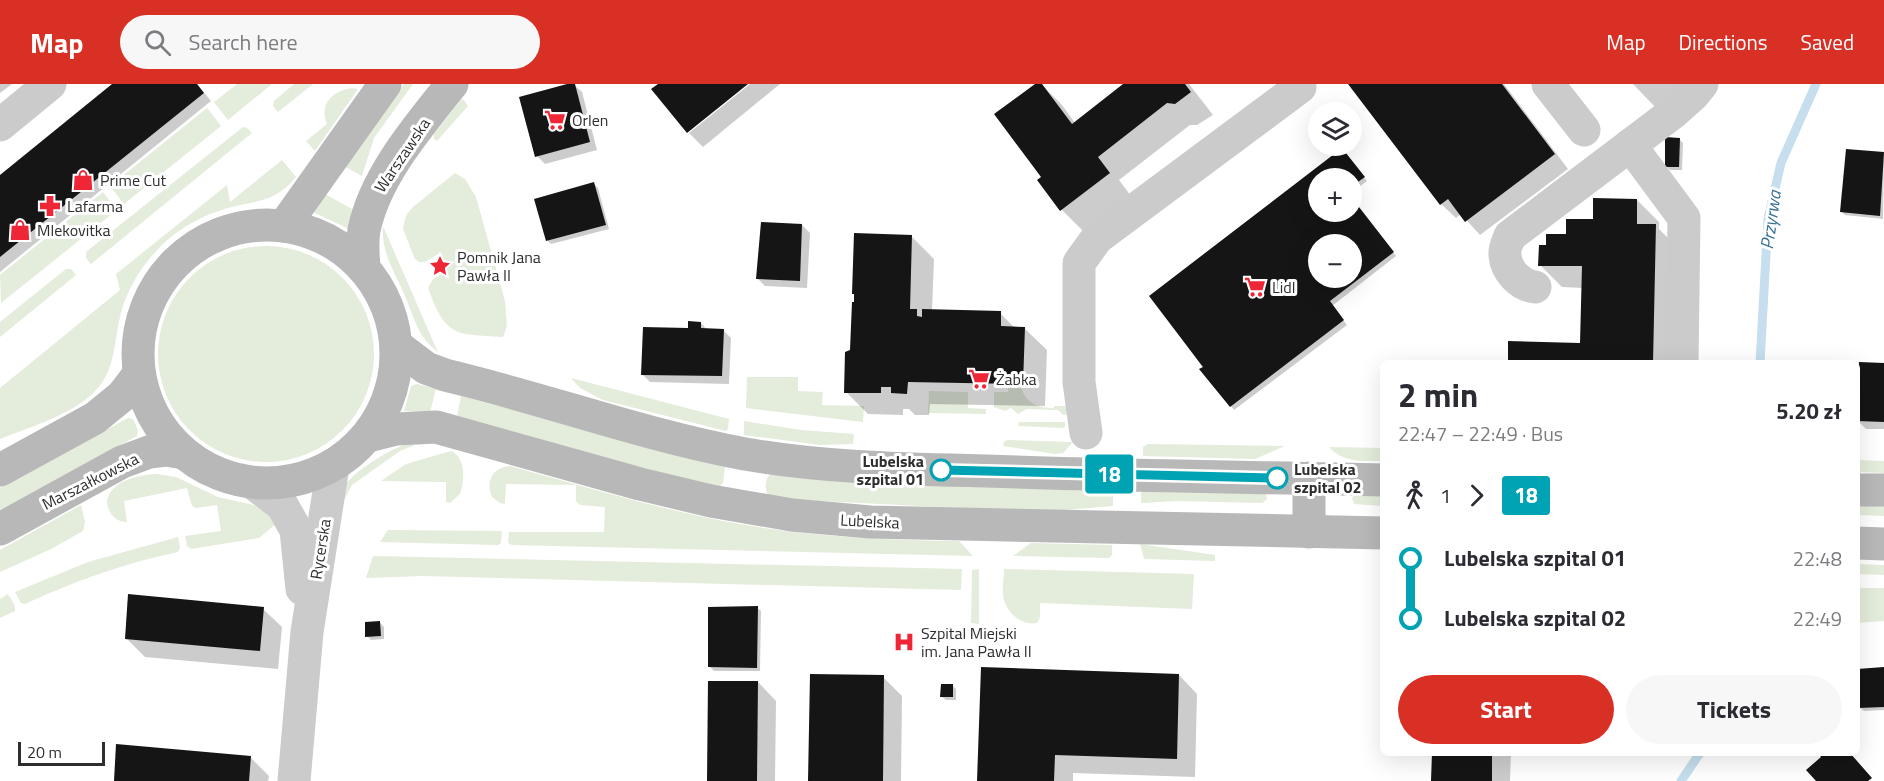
<!DOCTYPE html>
<meta charset="utf-8">
<style>
:root{--surface:#fff;--page:#f7f7f7;--text:#2b2b33;--muted:#7c7c81;--accent:#d93025}
body{margin:0;font-family:"Titillium Web",sans-serif;background:var(--page);color:var(--text);height:100vh;display:flex;flex-direction:column;font-size:22px;white-space:nowrap}
*{box-sizing:border-box;margin:0}
p{font-size:20px;color:var(--muted)}
.icon{flex:none;width:33px;height:33px;fill:none;stroke:currentColor;stroke-width:2;stroke-linecap:round;stroke-linejoin:round}
.map{position:relative;flex:1;overflow:hidden}
.side{position:absolute;left:1380px;top:276px;width:480px;height:396px;display:flex;flex-direction:column;background:var(--surface);border-radius:9px;box-shadow:0 6px 24px #0002}
.side>*{flex:none}
.badge{padding:0 12px;border-radius:4px;font-size:21px;line-height:39px}
.buttons{position:absolute;left:1308px;top:18px;display:grid;gap:12px}
.buttons a{display:grid;place-items:center;width:54px;height:54px;border-radius:50%;background:var(--surface);box-shadow:0 6px 24px #0002;font-size:30px}
.scale{position:absolute;left:18px;bottom:15px;width:87px;box-sizing:border-box;padding-left:6px;border:3px solid #2e2e2e;border-top:0;font-size:16px;line-height:21px;white-space:nowrap;color:#2e2e2e;-webkit-text-stroke:4px #fff;paint-order:stroke}
.map>.badge{position:absolute;translate:-50% -50%;box-shadow:0 0 0 3px #fff}
.legs{display:flex;align-items:center;gap:9px;height:66px;padding:0 18px;font-size:20px}
.legs p{margin-inline-start:auto}
.summary{display:flex;align-items:center;justify-content:space-between;height:102px;padding:0 18px}
h1{font-size:33px;font-weight:700;line-height:45px}
.primary-button{display:flex;gap:12px;margin-top:auto;padding:12px 18px}
.primary-button a{flex:1;height:69px;border-radius:36px;background:var(--accent);color:#fff;font-size:24px;font-weight:700;line-height:69px;text-align:center}
.primary-button a+a{background:var(--page);color:var(--text)}
ul{padding:0 18px;list-style:none}
li{display:flex;align-items:center;gap:21px;height:60px;font-size:22px}
li i{display:grid;place-items:center;width:9px;height:100%;margin:0 8px;background:currentColor}
li i::after{content:'';width:15px;height:15px;margin:-8px;border:4px solid;border-radius:50%;background:var(--surface)}
li p{margin-inline-start:auto}
li:first-child i{background:linear-gradient(#0000 50%,currentColor 0)}
li:last-child i{background:linear-gradient(currentColor 50%,#0000 0)}
header{display:flex;align-items:center;gap:36px;box-sizing:border-box;height:84px;padding:0 30px;background:var(--accent);color:#fff}
header strong{font-size:28px}
nav{display:flex;gap:33px;margin-inline-start:auto;font-size:21px}
.search{width:420px;height:54px;background:var(--page);display:flex;align-items:center;gap:15px;box-sizing:border-box;padding:0 21px;border-radius:33px;color:var(--muted);font-size:22px}
.map>svg:first-child{display:block}
</style>
<header>
<strong>Map</strong>
<div class="search"><svg class="icon" aria-label="search" viewBox="0 0 24 24"><circle cx="10" cy="10" r="6"/><path d="M15 15l6 6"/></svg>Search here</div>
<nav><a>Map</a><a>Directions</a><a>Saved</a></nav>
</header>
<div class="map">
<svg width="1884" height="697" viewBox="0 0 1884 697">
<rect width="100%" height="100%" fill="#fff"/>
<g fill="#e4ecdb">
<polygon points="237,0 272,0 228,36 214,18"/>
<polygon points="294,0 313,0 278,28 273,22 274,17"/>
<polygon points="404,0 413,0 374,54 362,92 344,82"/>
<path d="M 352,4 L 358,5 L 315,67 L 306,57 L 327,40 C 319,20 332,7 352,4 Z"/>
<polygon points="463,15 468,22 437,57 434,55 434,50 460,17"/>
<polygon points="207,24 221,42 124,120 110,102"/>
<polygon points="243,43 247,44 252,49 91,180 86,174 86,168"/>
<path d="M 282,76 L 296,93 C 274,119 258,116 228,124 C 203,131 179,144 161,162 C 142,181 126,206 120,233 C 113,262 116,290 90,312 C 65,333 30,343 0,355 L 0,304 L 120,206 L 116,190 L 227,101 L 230,118 Z"/>
<path d="M 455,89 L 465,95 L 476,113 L 505,217 L 507,242 L 503,253 C 454,250 446,253 428,204 L 433,195 L 447,187 L 438,170 L 425,178 L 419,178 L 415,175 L 403,145 L 404,138 L 407,130 L 413,123 Z"/>
<polygon points="103,108 117,126 1,219 0,191"/>
<polygon points="325,110 352,125 349,145 313,128"/>
<path d="M 383,142 L 436,264 L 438,268 C 419,254 415,237 407,217 C 397,191 381,171 383,142 Z"/>
<circle cx="266" cy="270" r="108"/>
<polygon points="66,185 71,185 76,191 0,253 0,238"/>
<polygon points="747,293 798,293 798,307 823,308 822,321 864,322 863,338 746,324"/>
<polygon points="571,294 729,335 728,345 726,347 603,316 580,304"/>
<polygon points="417,300 436,305 430,328 404,327 411,302"/>
<path d="M 1008,302 L 1021,303 C 1026,319 1037,324 1054,324 L 1054,322 L 1066,322 L 1073,330 L 1063,331 L 1058,326 L 1027,325 L 1018,330 L 1011,324 L 1005,327 L 994,323 L 994,308 L 1008,308 Z"/>
<polygon points="929,307 968,308 968,324 986,325 986,330 928,329"/>
<polygon points="461,312 725,382 723,399 719,403 684,395 457,333"/>
<polygon points="128,334 133,335 138,346 137,352 0,426 0,404"/>
<polygon points="744,337 801,346 854,350 853,360 820,361 744,351"/>
<polygon points="1019,338 1065,338 1065,342 1063,344 1018,342"/>
<polygon points="1007,356 1073,358 1063,369 1055,370 1003,362 1004,358"/>
<polygon points="1148,360 1285,362 1255,375 1143,372 1143,363"/>
<path d="M 405,361 L 415,361 L 400,367 L 352,401 L 341,422 C 342,417 342,409 344,404 C 349,390 391,364 405,361 Z"/>
<path d="M 1329,363 L 1383,364 L 1383,377 C 1363,377 1343,379 1329,363 Z"/>
<path d="M 451,367 C 466,374 465,396 460,410 L 450,419 L 446,418 L 446,398 L 381,397 L 406,380 Z"/>
<polygon points="1857,376 1884,377 1884,389 1857,388"/>
<path d="M 510,382 C 579,401 648,422 718,436 C 798,452 878,456 959,457 L 973,472 L 512,461 L 508,459 L 509,448 L 604,448 L 605,423 L 580,421 L 576,417 L 576,401 L 506,400 L 505,420 L 500,419 L 492,413 C 485,397 493,383 510,382 Z"/>
<path d="M 771,389 L 1113,404 L 1113,422 L 1041,428 L 800,416 L 768,411 C 764,403 765,395 771,389 Z"/>
<path d="M 157,390 L 176,393 L 218,413 L 254,421 L 264,427 L 277,439 L 259,454 L 191,465 L 187,462 L 185,452 L 221,447 L 217,421 L 196,424 L 192,422 L 187,404 L 124,417 L 127,438 C 115,438 108,429 107,418 C 110,396 139,391 157,390 Z"/>
<polygon points="1141,405 1266,410 1267,415 1262,419 1177,417 1141,419"/>
<polygon points="1355,410 1383,411 1383,422 1354,420 1352,414"/>
<polygon points="81,421 85,438 83,447 51,465 0,488 0,466"/>
<polygon points="1857,421 1884,421 1884,432 1857,431"/>
<polygon points="388,446 502,447 501,459 498,461 380,458"/>
<path d="M 178,453 L 180,463 L 178,468 C 125,479 75,497 25,520 L 21,519 L 15,508 L 88,478 Z"/>
<polygon points="1031,459 1112,461 1112,471 1109,474 1013,472"/>
<polygon points="1140,460 1215,471 1215,477 1144,475"/>
<polygon points="373,472 962,485 961,506 422,492 366,494"/>
<polygon points="1857,480 1884,481 1884,491 1857,490"/>
<polygon points="979,485 979,540 971,539 972,486"/>
<path d="M 1004,485 L 1194,490 L 1192,525 L 1040,519 L 1040,533 L 1037,539 C 1020,542 1005,527 1003,511 C 1002,503 1004,493 1004,485 Z"/>
<polygon points="1857,504 1884,504 1884,537 1857,539"/>
<polygon points="8,510 15,522 15,527 0,534 0,515"/>
</g>
<g fill="#0003" fill-rule="evenodd">
<polygon points="0,0 12,0 0,9"/>
<polygon points="115,0 197,0 211,17 0,188 0,93"/>
<polygon points="573,0 582,8 597,66 545,80 537,72"/>
<polygon points="750,0 780,0 703,63 689,49"/>
<polygon points="1037,0 1041,0 1062,21 1075,39 1125,0 1189,0 1213,31 1197,41 1190,41 1119,96 1131,112 1084,148 1062,126 1039,97 1044,93"/>
<polygon points="1350,0 1504,0 1568,85 1480,151 1461,130 1456,134 1441,120"/>
<polygon points="1633,0 1689,0 1657,25"/>
<polygon points="1679,55 1683,59 1682,86 1670,86 1666,82"/>
<polygon points="1847,66 1884,70 1883,135 1845,131 1841,127"/>
<path d="M 1345,70 L 1367,97 L 1352,108 L 1352,94 L 1318,94 L 1318,128 L 1352,128 L 1352,115 L 1396,172 L 1332,222 L 1347,241 L 1234,326 L 1151,213 ZM 1318,160 L 1352,160 L 1352,194 L 1318,194 Z"/>
<polygon points="594,100 598,104 609,145 551,160 548,157 536,116"/>
<polygon points="1637,116 1659,138 1659,145 1678,164 1676,279 1509,279 1582,260 1583,204 1562,203 1540,181 1547,162"/>
<polygon points="802,141 810,149 807,204 765,202 757,194"/>
<polygon points="911,152 934,175 932,227 1000,229 1015,244 1024,244 1047,266 1045,322 930,320 929,331 915,331 909,325 903,325 903,331 868,330 846,308 851,267"/>
<polygon points="701,239 707,246 723,246 731,254 729,300 650,298 642,290 690,246"/>
<polygon points="1884,280 1884,345 1866,345 1858,337"/>
<polygon points="757,524 761,527 760,587 714,587 710,583"/>
<polygon points="263,525 282,543 278,585 145,573 127,555"/>
<polygon points="380,539 384,543 384,555 371,556 367,552"/>
<polygon points="1884,585 1884,626 1864,627 1860,624"/>
<polygon points="1179,591 1197,610 1195,693 1073,689 1073,697 978,697"/>
<polygon points="883,593 902,612 901,697 810,697"/>
<polygon points="758,598 776,617 775,697 708,697"/>
<polygon points="952,601 956,605 956,616 946,616 942,613"/>
<polygon points="1433,669 1511,669 1510,697 1433,697"/>
<polygon points="250,673 269,692 268,697 115,697"/>
</g>
<g fill="none" stroke-linecap="round" stroke-linejoin="round">
<g stroke="#c6deed" stroke-width="9">
<polyline points="1760,279 1768,135 1781,79 1816,0"/>
<polyline points="1681,697 1700,669"/>
</g>
</g>
<g fill="#151515" fill-rule="evenodd">
<polygon points="112,0 197,0 204,9 0,173 0,91"/>
<polygon points="567,0 575,0 590,58 535,73 519,13"/>
<polygon points="658,0 748,0 687,49 651,5"/>
<polygon points="1035,0 1042,0 1072,40 1123,0 1185,0 1191,8 1175,20 1167,19 1098,73 1110,89 1060,127 1037,96 1041,93 994,30"/>
<polygon points="1348,0 1502,0 1555,70 1465,138 1448,115 1440,121"/>
<polygon points="1665,53 1680,54 1679,83 1665,83"/>
<path d="M 1342,64 L 1365,93 L 1352,102 L 1352,94 L 1318,94 L 1318,128 L 1352,128 L 1352,114 L 1394,168 L 1330,217 L 1344,236 L 1230,323 L 1199,285 L 1203,283 L 1149,212 ZM 1318,160 L 1352,160 L 1352,194 L 1318,194 Z"/>
<polygon points="1846,65 1884,68 1880,132 1840,128"/>
<polygon points="594,98 606,141 546,157 534,115"/>
<polygon points="1593,114 1637,115 1637,140 1656,140 1653,279 1508,279 1508,257 1580,259 1582,182 1538,182 1539,161 1546,161 1546,150 1566,150 1566,135 1593,135"/>
<polygon points="761,138 802,140 800,197 756,195"/>
<polygon points="854,149 912,151 910,225 917,225 917,232 922,233 922,225 1001,227 1001,242 1025,243 1023,300 908,298 907,310 891,309 891,303 881,303 881,309 844,309 845,268 850,266 852,218 854,218 854,210 852,210"/>
<polygon points="688,237 701,238 701,244 724,245 722,292 641,291 643,243 688,244"/>
<polygon points="1859,278 1884,279 1884,338 1857,337"/>
<polygon points="128,510 264,523 260,567 125,555"/>
<polygon points="758,522 757,584 708,583 708,523"/>
<polygon points="380,537 381,552 365,553 365,538"/>
<polygon points="981,583 1179,590 1177,675 1055,671 1054,697 977,697"/>
<polygon points="1884,583 1884,623 1858,624 1857,585"/>
<polygon points="810,590 884,591 883,697 808,697"/>
<polygon points="708,597 758,597 757,697 707,697"/>
<polygon points="941,600 953,600 953,613 940,613"/>
<polygon points="116,660 251,672 249,697 114,697"/>
<polygon points="1432,669 1492,669 1492,697 1431,697"/>
<polygon points="1818,669 1850,669 1872,694 1868,697 1816,697 1806,686 1821,673"/>
</g>
<g fill="none" stroke-linecap="round" stroke-linejoin="round">
<g stroke="#cbcbcb" stroke-width="33">
<polyline points="1548,0 1584,46"/>
<polyline points="0,41 50,0"/>
<polyline points="1630,61 1684,134 1682,279"/>
<path d="M 1535,203 C 1520,201 1506,187 1505,171 C 1504,165 1508,157 1510,152 L 1674,28 L 1693,11 L 1702,0"/>
<polyline points="1086,349 1079,298 1079,179 1097,154 1300,3 1297,0"/>
<polyline points="253,399 282,421 296,446 302,505"/>
<polyline points="294,697 307,548 333,382"/>
</g>
<g stroke="#b8b8b8" stroke-width="33">
<circle cx="267" cy="270" r="129"/>
<polyline points="284,142 385,0"/>
<path d="M 364,183 C 363,172 362,158 364,146 C 375,92 418,43 452,0"/>
<path d="M 397,262 L 426,284 L 445,291 C 546,315 643,351 745,370 C 825,384 906,385 987,387 C 1119,392 1251,393 1383,396"/>
<polyline points="368,352 396,345 436,343 640,400 711,417 792,431 870,438 1383,449"/>
<polyline points="0,386 95,334 122,312 139,290"/>
<polyline points="1857,406 1884,406"/>
<polyline points="0,445 122,378 149,368 166,366 184,369"/>
<polyline points="1309,448 1309,394"/>
<polyline points="1857,459 1884,460"/>
</g>
</g>
<g fill="none" stroke-linecap="round" stroke-linejoin="round">
<defs>
<polyline id="line-1" points="941,386 1277,394"/>
</defs>
<use href="#line-1" stroke="#fff" stroke-width="14"/>
<use href="#line-1" stroke="#00a3b4" stroke-width="9"/>
</g>
<defs>
<symbol id="supermarket-bare" viewBox="-9 -9 18 18"><path d="M-6-5.5h2.5l.6 2H6L4.5 2H-2.5L-4.4-4H-6ZM-1.5 3.2a1.3 1.3 0 1 0 .1 0ZM3 3.2a1.3 1.3 0 1 0 .1 0Z" fill="#ef2636" stroke="#fff" stroke-width="2.5" paint-order="stroke"/></symbol>
<symbol id="shop-bare" viewBox="-9 -9 18 18"><path d="M-5-2.5h2.3a2.7 3.5 0 0 1 5.4 0H5L5.5 6h-11ZM-1.5-2.5h3a1.5 2.3 0 0 0-3 0Z" fill="#ef2636" stroke="#fff" stroke-width="2.5" paint-order="stroke"/></symbol>
<symbol id="pharmacy-bare" viewBox="-9 -9 18 18"><path d="M-2-6h4v4h4v4h-4v4h-4v-4h-4v-4h4Z" fill="#ef2636" stroke="#fff" stroke-width="2.5" paint-order="stroke"/></symbol>
<symbol id="sight-bare" viewBox="-9 -9 18 18"><path d="M0-6L1.8-2.2L6-1.7L2.9 1.2L3.7 5.4L0 3.3L-3.7 5.4L-2.9 1.2L-6-1.7L-1.8-2.2Z" fill="#ef2636" stroke="#fff" stroke-width="2.5" paint-order="stroke"/></symbol>
<symbol id="hospital-bare" viewBox="-9 -9 18 18"><path d="M-5-5h3v3.5h4V-5h3V5h-3V1.5h-4V5h-3Z" fill="#ef2636" stroke="#fff" stroke-width="2.5" paint-order="stroke"/></symbol>
</defs>
<g fill-rule="evenodd">
<use href="#supermarket-bare" x="540" y="21" width="30" height="30"/>
<use href="#shop-bare" x="68" y="81" width="30" height="30"/>
<use href="#pharmacy-bare" x="35" y="107" width="30" height="30"/>
<use href="#shop-bare" x="5" y="131" width="30" height="30"/>
<use href="#sight-bare" x="425" y="167" width="30" height="30"/>
<use href="#supermarket-bare" x="1240" y="188" width="30" height="30"/>
<use href="#supermarket-bare" x="964" y="280" width="30" height="30"/>
<use href="#hospital-bare" x="889" y="543" width="30" height="30"/>
</g>
<g fill="#fff" stroke="#00a3b4" stroke-width="3">
<circle cx="941" cy="386" r="10"/>
<circle cx="1277" cy="394" r="10"/>
</g>
<g text-anchor="middle" stroke-width="6" stroke-linejoin="round" paint-order="stroke">
<g font-size="16" fill="#2e2e2e" stroke="#fff" text-anchor="start">
<text x="572" y="42">Orlen</text>
<text x="100" y="102">Prime Cut</text>
<text x="67" y="128">Lafarma</text>
<text x="37" y="152">Mlekovitka</text>
<text x="457" y="179">Pomnik Jana<tspan x="457" dy="18">Pawła II</tspan></text>
<text x="1272" y="209">Lidl</text>
<text x="996" y="301">Żabka</text>
<text x="921" y="555">Szpital Miejski<tspan x="921" dy="18">im. Jana Pawła II</tspan></text>
</g>
<g font-size="16" fill="#2e2e2e" stroke="#fff">
<text transform="translate(402 71) rotate(-56)" y="6">Warszawska</text>
<text transform="translate(90 397) rotate(-27)" y="6">Marszałkowska</text>
<text transform="translate(870 437) rotate(3)" y="6">Lubelska</text>
<text transform="translate(320 465) rotate(-81)" y="6">Rycerska</text>
</g>
<g font-size="16" font-weight="bold" fill="#2e2e2e" stroke="#fff" text-anchor="end">
<text x="924" y="383">Lubelska<tspan x="924" dy="18">szpital 01</tspan></text>
<text x="1294" y="391" text-anchor="start">Lubelska<tspan x="1294" dy="18">szpital 02</tspan></text>
</g>
<g font-size="18" font-style="italic" fill="#387195" stroke="#fff">
<text transform="translate(1771 136) rotate(-82)" y="6">Przyrwa</text>
</g>
</g>
</svg>
<div class="buttons">
<a><svg class="icon" aria-label="layers" viewBox="0 0 24 24"><path d="M12 4l9 5-9 5-9-5zM3 14l9 5 9-5"/></svg></a>
<a>+</a>
<a>−</a>
</div>
<div class="scale">20 m</div>
<b class="badge" style="left:1109px;top:390px;background:#00a3b4;color:#fff">18</b>
<section class="side">
<div class="summary"><div><h1>2 min</h1><p>22:47 – 22:49 · Bus</p></div><b>5.20 zł</b></div>
<div class="legs"><svg class="icon" aria-label="walk" viewBox="0 0 24 24"><circle cx="13" cy="4" r="2"/><path d="M13 8l-2 6 4 7M11 14l-3 7M7 12l3-4h3l4 4"/></svg>1<svg class="icon" aria-label="forward" viewBox="0 0 24 24"><path d="M9 5l7 7-7 7"/></svg><b class="badge" style="background:#00a3b4;color:#fff">18</b></div>
<ul>
<li><i style="color:#00a3b4"></i><b>Lubelska szpital 01</b><p>22:48</p></li>
<li><i style="color:#00a3b4"></i><b>Lubelska szpital 02</b><p>22:49</p></li>
</ul>
<div class="primary-button"><a>Start</a><a>Tickets</a></div>
</section>
</div>
